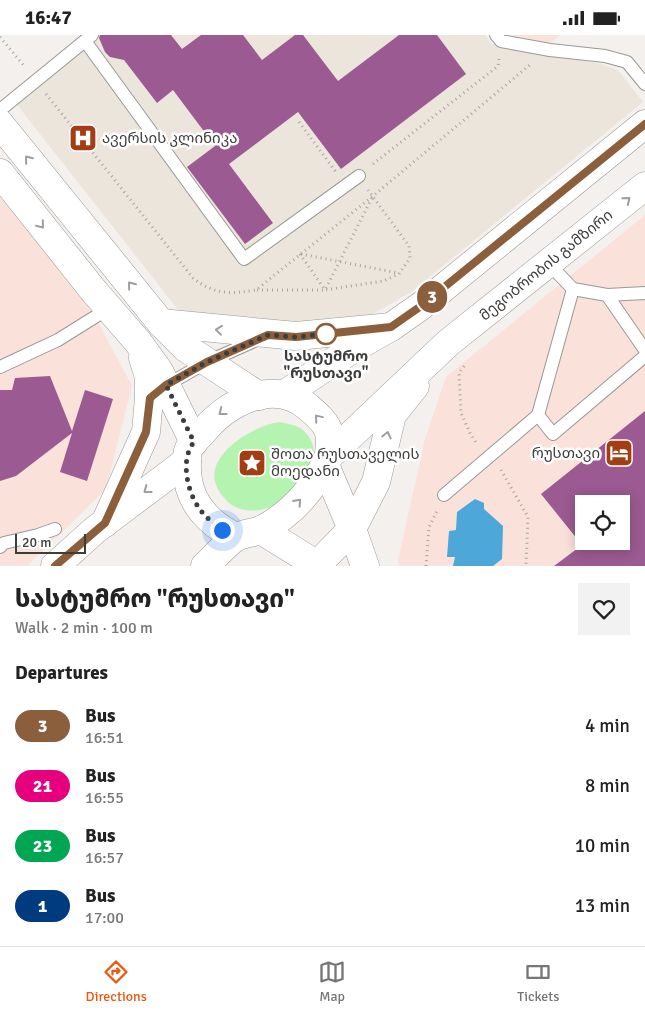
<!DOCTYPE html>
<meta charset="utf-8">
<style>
:root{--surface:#fff;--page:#f2f2f2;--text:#222;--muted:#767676;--line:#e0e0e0;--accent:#ea580c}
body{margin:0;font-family:Signika,"Noto Sans Georgian",sans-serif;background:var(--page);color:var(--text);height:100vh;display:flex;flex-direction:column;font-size:19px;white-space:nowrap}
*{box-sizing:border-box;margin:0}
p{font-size:16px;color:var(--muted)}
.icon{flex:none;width:28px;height:28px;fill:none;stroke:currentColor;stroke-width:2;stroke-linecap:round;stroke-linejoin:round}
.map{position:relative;height:531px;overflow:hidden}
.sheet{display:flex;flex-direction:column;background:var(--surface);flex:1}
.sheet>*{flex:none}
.badge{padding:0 10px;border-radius:16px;font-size:18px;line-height:32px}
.tools{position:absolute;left:575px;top:460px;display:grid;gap:10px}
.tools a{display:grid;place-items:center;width:55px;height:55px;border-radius:0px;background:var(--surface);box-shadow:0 2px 12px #0003;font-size:25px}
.scale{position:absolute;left:15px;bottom:12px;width:71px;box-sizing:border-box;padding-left:5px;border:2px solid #3e3d3c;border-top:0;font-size:14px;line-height:18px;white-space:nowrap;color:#3e3d3c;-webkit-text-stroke:4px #fff;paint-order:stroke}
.you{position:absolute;width:25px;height:25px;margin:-12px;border:4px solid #fff;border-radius:50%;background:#1a73e8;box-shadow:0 0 0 8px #1a73e833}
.map>.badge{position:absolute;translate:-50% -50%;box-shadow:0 0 0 2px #fff}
h2{padding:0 15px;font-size:19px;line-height:45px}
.round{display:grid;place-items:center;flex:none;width:52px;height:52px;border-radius:0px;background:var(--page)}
.overview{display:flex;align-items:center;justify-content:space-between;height:85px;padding:0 15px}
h1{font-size:24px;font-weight:800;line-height:38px}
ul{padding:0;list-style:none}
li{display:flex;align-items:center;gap:15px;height:60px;padding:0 15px}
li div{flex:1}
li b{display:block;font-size:19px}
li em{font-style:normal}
li .badge{min-width:55px;font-weight:700;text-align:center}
.status{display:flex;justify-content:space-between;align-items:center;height:35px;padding:0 25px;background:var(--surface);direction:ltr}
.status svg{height:14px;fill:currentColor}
.dock{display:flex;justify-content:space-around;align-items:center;height:70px;border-top:1px solid var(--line);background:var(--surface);font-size:14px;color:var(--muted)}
.dock a{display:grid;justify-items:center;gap:2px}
.dock .selected{color:var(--accent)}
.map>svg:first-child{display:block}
</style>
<div class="status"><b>16:47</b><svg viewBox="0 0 49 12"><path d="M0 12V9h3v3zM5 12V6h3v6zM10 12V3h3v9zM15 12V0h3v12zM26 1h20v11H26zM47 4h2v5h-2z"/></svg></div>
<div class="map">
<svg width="645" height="531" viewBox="0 0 645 531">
<rect width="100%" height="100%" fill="#f3f0ee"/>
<g fill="#fae1da" fill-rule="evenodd">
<polygon points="510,0 560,0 550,8"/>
<polygon points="0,162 85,263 132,351 106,454 27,531 0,531"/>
<path d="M 645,180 L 645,531 L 399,531 L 398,525 L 425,404 L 446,342 ZM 584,469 L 621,469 L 621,506 L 584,506 Z"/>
</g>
<polygon fill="#ece5dc" points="98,0 485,0 492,9 601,29 618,35 643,67 411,257 357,288 191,291 14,66"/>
<path fill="#b5f3b0" d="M 280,387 C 288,389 298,390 304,396 C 323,414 310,434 297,450 C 293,454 290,461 285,464 C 272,474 253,479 238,473 C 230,470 224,464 219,456 C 198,423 253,390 280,387 Z"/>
<polygon fill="#4ea7d9" points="475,464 484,468 484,474 503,491 502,524 493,531 453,531 455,522 447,522 449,496 456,495 457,477"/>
<g fill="#9b5a91" fill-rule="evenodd">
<polygon points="100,0 171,0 182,14 201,0 243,0 262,25 295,0 303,0 338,46 399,0 437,0 466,39 341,134 298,77 229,129 273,188 245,209 187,132 215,111 173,55 157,68 124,25 110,22 105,17 99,3"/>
<polygon points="50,341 72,396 85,355 113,364 87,446 60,437 72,398 16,441 0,446 0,355 12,355 15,343"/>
<path d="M 645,376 L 645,531 L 554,531 L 582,510 L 541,459 ZM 584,469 L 621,469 L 621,506 L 587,506 L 584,509 Z"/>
</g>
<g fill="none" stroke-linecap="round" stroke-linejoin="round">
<defs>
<g id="lane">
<polyline points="496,0 501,6 550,15 605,21 627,27 645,49"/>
<polyline points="85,6 244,224 359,141"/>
<polyline points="0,75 92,0"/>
<polyline points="548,228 573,254 607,260 645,258"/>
<polyline points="607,260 645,315"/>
<polyline points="0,332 58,305 98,280"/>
<polyline points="165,351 207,327 261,303"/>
<polyline points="538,380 573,254"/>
<polyline points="444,460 538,380 553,399 645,321"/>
<polyline points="0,512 4,508 38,500 55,494"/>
</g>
<g id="secondary">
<polyline points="0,89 161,288 186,313 259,361"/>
<polyline points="0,138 93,255 138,307 159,336 194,407"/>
<polyline points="161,288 296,301 391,292"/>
<polyline points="325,430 352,494 365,531"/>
<polyline points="105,488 146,397 149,363 149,342 143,323"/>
<polyline points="261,495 319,531"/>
<polyline points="311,531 317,530 352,494 376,447 392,380 415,351"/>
</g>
<g id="primary">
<polyline points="285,359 354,313 391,292 421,271 645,89"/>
<path d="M 236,502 C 209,489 188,467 187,435 C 187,429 186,422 188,416 C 190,409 197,403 202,398 C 226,368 273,342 308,372 C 315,378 327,388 329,398 C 331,404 329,414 329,421"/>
<polyline points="55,531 95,495 187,426"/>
<path d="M 205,531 C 213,524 228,506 237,502 C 244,498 255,498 263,494 C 293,478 315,452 329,421 L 448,308 L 645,151"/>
</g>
</defs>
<use href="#lane" stroke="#9a9895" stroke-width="14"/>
<use href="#secondary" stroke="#9a9895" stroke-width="29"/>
<use href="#primary" stroke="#9a9895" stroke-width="29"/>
<g stroke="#a6a4a2" stroke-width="3" stroke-dasharray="1 4" stroke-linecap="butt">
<polyline points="0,2 25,32"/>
<path d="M 46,59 L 193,243 C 214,260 231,259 256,255 L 373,161 L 531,29"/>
<polyline points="299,87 336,137"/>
<polyline points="373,129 498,31 499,24"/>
<polyline points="300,219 325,255 383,246 399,239 410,223 409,211 368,155"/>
<polyline points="301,219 398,238"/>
<polyline points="257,255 325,255 372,163"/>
<polyline points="464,331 459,338 461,378 470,398 477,409"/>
<polyline points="501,435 528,482 526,529 524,531"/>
<polyline points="426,531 429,492 438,474"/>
</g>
<use href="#lane" stroke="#fff" stroke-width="12"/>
<use href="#secondary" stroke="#fff" stroke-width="28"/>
<use href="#primary" stroke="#fff" stroke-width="28"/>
</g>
<defs><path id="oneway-chevron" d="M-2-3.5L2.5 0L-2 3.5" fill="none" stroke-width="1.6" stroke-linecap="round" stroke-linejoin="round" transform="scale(1.25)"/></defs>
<g stroke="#9e9e9e">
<use href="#oneway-chevron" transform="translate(28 124) rotate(-129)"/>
<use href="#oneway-chevron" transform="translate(627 165) rotate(-39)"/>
<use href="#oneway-chevron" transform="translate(41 190) rotate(51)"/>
<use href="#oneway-chevron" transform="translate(131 250) rotate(-129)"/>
<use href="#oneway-chevron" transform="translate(219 295) rotate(-174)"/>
<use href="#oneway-chevron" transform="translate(222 377) rotate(142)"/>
<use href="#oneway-chevron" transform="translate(318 383) rotate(-130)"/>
<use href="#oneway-chevron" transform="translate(387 400) rotate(-77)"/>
<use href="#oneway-chevron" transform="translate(147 455) rotate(143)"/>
<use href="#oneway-chevron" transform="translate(298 467) rotate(-48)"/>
</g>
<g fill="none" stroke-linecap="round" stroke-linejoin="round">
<defs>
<polyline id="line" points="55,531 105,488 146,397 150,363 166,350 207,327 268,300 296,302 391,292 421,271 645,89"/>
</defs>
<use href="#line" stroke="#fff" stroke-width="11"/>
<use href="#line" stroke="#8b5e3c" stroke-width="8"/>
<path stroke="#3e3d3c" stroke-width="5" stroke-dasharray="0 9" d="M 222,495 C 213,488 205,482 199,473 C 187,456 180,424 194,407 L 166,350 L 207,327 L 268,300 L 296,302 L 334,298 L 326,299"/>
</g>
<defs>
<symbol id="hospital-square" viewBox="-11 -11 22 22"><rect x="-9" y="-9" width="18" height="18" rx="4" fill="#a33d14" stroke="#fff"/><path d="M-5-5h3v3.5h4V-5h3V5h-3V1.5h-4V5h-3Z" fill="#fff"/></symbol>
<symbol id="hotel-square" viewBox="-11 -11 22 22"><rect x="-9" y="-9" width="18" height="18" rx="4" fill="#a33d14" stroke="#fff"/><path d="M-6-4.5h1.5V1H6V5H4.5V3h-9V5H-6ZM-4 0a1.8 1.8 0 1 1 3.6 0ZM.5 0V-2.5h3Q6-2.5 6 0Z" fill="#fff"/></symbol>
<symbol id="sight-square" viewBox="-11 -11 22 22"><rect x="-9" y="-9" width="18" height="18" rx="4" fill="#a33d14" stroke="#fff"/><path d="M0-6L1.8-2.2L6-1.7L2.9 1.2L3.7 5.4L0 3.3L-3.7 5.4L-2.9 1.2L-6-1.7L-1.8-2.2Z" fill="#fff"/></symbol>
</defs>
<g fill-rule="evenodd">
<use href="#hospital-square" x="67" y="87" width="32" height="32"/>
<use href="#hotel-square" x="603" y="402" width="32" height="32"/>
<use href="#sight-square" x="236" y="412" width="32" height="32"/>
</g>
<circle fill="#fff" stroke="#8b5e3c" stroke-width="2.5" cx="326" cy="299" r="10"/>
<g text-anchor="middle" stroke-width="5" stroke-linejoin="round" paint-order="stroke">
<g font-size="15" fill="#3e3d3c" stroke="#fff" text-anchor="start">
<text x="102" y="108">ავერსის კლინიკა</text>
<text x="600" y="423" text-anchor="end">რუსთავი</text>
<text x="271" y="424">შოთა რუსთაველის<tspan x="271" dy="17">მოედანი</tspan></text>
</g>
<g font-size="15" fill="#3e3d3c" stroke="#fff">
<text transform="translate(546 230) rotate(-39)" y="5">მეგობრობის გამზირი</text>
</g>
<g font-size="15" font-weight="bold" fill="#3e3d3c" stroke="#fff">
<text x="326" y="326">სასტუმრო<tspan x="326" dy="17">"რუსთავი"</tspan></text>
</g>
</g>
</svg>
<div class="tools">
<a><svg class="icon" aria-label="locate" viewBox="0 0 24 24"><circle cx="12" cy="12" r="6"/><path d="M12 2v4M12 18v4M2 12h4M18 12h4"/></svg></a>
</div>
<div class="scale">20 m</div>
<div class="you" style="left:222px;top:495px"></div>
<b class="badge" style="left:432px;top:262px;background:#8b5e3c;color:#fff">3</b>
</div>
<section class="sheet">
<div class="overview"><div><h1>სასტუმრო &quot;რუსთავი&quot;</h1><p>Walk · 2 min · 100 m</p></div><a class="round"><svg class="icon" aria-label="heart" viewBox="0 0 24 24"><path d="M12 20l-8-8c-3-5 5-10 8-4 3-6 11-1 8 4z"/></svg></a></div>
<h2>Departures</h2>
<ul>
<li><span class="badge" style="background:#8b5e3c;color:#fff">3</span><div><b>Bus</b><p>16:51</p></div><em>4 min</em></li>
<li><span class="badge" style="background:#e6007e;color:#fff">21</span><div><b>Bus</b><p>16:55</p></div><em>8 min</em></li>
<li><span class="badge" style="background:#00a651;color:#fff">23</span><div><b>Bus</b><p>16:57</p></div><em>10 min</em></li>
<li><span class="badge" style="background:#003b80;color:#fff">1</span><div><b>Bus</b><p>17:00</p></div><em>13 min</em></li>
</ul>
</section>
<nav class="dock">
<a class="selected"><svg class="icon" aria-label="directions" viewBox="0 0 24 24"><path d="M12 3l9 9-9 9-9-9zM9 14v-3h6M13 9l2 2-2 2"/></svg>Directions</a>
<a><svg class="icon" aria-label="map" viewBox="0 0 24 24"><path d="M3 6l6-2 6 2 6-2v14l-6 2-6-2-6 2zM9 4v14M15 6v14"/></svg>Map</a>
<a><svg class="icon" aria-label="tickets" viewBox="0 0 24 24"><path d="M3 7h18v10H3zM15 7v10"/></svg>Tickets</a>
</nav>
